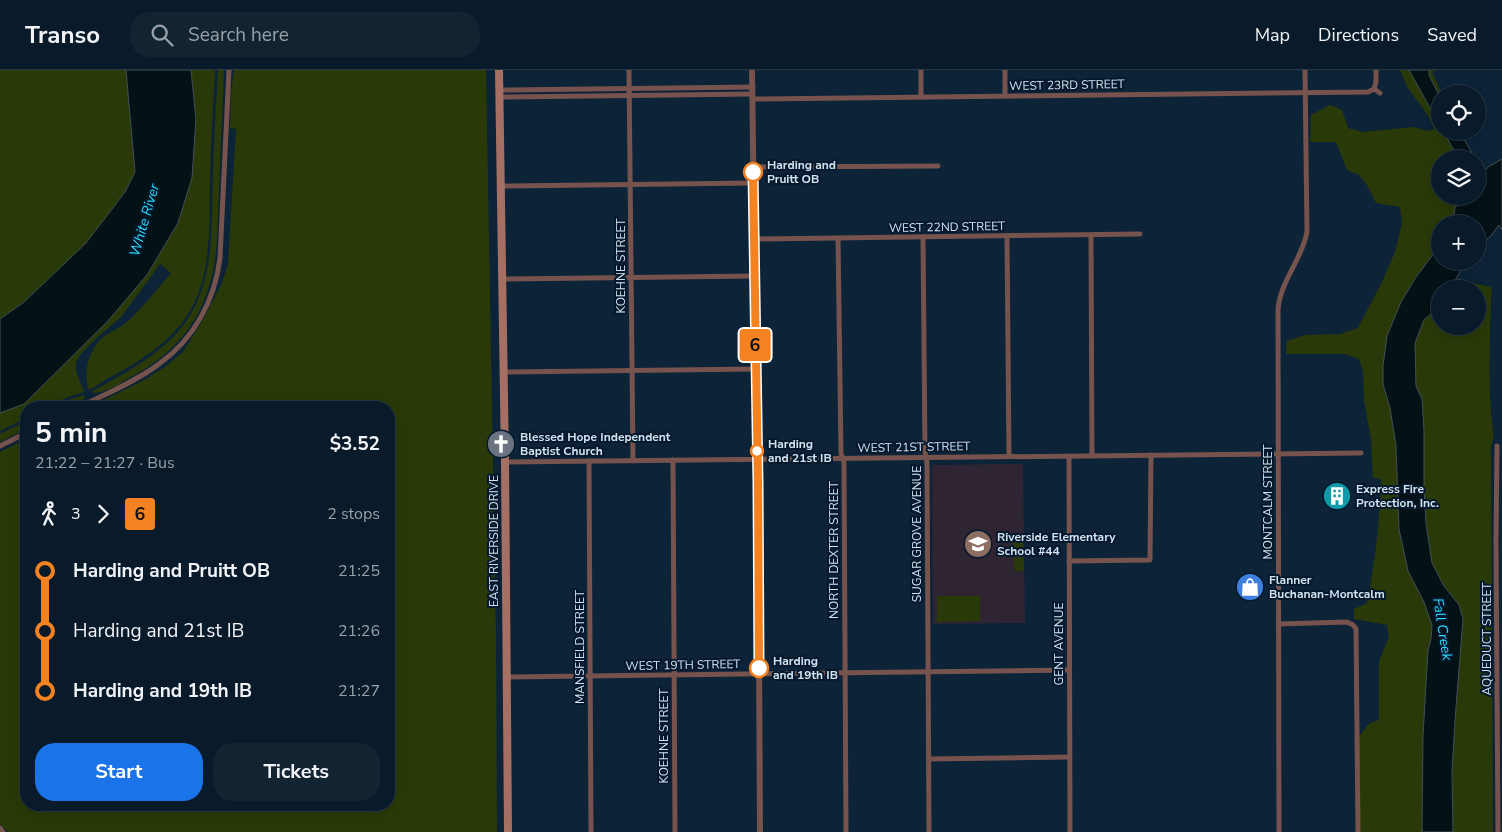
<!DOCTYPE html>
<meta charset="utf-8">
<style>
:root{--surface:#091a2a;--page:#122332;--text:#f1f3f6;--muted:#99a1a8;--line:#293847;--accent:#1a73e8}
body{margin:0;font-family:"Nunito Sans",sans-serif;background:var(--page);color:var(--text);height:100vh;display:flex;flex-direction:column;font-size:19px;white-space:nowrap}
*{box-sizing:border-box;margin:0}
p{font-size:16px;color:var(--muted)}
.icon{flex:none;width:28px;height:28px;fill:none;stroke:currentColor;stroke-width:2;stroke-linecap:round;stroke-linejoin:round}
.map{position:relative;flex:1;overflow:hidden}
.sheet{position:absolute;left:20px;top:331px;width:375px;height:410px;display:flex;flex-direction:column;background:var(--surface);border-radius:20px;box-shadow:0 2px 12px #0003,0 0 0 1px var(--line)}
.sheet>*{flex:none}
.badge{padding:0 10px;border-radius:4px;font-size:18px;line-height:32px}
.fabs{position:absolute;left:1431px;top:15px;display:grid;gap:10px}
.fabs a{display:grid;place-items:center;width:55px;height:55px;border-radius:50%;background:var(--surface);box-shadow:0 2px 12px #0003,0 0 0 1px var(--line);font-size:25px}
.map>.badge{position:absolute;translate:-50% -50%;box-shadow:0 0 0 2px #fff}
.legs{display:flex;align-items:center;gap:8px;height:55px;padding:0 15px;font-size:16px}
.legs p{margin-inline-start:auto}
.head{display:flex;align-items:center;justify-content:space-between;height:85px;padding:0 15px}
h1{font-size:28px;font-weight:700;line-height:38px}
.primary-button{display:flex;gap:10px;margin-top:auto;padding:10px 15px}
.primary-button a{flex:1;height:58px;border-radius:20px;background:var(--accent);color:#fff;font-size:20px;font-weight:700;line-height:58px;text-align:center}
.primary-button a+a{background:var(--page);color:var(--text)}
ul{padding:0 15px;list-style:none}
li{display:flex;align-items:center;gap:18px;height:60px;font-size:19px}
li i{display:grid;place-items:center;width:8px;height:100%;margin:0 6px;background:currentColor}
li i::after{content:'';width:12px;height:12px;margin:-6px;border:4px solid;border-radius:50%;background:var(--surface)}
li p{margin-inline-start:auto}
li:first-child i{background:linear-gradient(#0000 50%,currentColor 0)}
li:last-child i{background:linear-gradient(currentColor 50%,#0000 0)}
header{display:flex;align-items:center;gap:30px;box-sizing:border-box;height:70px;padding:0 25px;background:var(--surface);border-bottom:1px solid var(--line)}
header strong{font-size:24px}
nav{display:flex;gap:28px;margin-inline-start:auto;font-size:18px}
.search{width:350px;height:45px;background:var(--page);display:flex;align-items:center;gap:12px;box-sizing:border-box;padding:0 18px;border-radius:20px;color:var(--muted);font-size:19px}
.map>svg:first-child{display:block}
</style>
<header>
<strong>Transo</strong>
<div class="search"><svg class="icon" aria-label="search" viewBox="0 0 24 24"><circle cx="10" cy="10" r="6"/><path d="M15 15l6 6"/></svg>Search here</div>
<nav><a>Map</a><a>Directions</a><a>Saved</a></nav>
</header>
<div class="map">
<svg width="1502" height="762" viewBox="0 0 1502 762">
<rect width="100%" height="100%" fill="#0c2338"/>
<polygon fill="#2f2432" points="1023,394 1025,553 933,554 932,395"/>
<g fill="#293a08">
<polygon points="0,0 126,0 135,102 125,122 86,173 24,232 0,249"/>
<path d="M 191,0 L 215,0 C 213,35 211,71 210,107 C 209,151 213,201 190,241 C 170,274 138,292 105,310 C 100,313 95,317 89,320 C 83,306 88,284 98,272 C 105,263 118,260 127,252 C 143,238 157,219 171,203 L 160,194 L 121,247 L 93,271 L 79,286 L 76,293 L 76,301 L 84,322 L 68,327 L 48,337 L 26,338 L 26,348 L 0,361 L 0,343 L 24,334 L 107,252 L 147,205 L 178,153 L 196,49 Z"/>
<path d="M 218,0 L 224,0 L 217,169 C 214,233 186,279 129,308 C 119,314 105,323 94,323 L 91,322 C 125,303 161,285 185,253 C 216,210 211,153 213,102 C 214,68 216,34 218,0 Z"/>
<polygon points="234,0 486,0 496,567 497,762 8,762 0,754 0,382 26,369 26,735 389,735 389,338 90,337 146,309 166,296 183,282 204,248 222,213 228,194 236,59 230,58 231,23"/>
<path d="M 1400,0 L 1409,0 L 1440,56 L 1440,61 L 1443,61 L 1459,89 L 1440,89 L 1440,126 L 1463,126 L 1455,138 L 1453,154 L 1440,154 L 1440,175 L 1416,207 L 1401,232 L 1383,314 L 1390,338 L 1396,375 L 1399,460 L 1408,501 L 1424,532 L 1432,555 L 1431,569 L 1428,580 L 1423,666 L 1422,762 L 1360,762 L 1359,666 L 1370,653 L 1379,650 L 1379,591 L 1389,567 L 1387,555 L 1354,549 L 1354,539 L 1367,533 C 1375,492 1380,451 1381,409 L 1373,408 L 1371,370 L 1364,330 L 1363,301 L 1359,289 L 1345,284 L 1286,284 L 1287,271 L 1305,265 L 1340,264 L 1358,258 L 1382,212 L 1395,182 L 1402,153 L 1400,137 L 1376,133 L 1367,115 L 1359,105 L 1347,100 L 1336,72 L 1310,72 L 1311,45 L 1330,35 L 1342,40 L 1348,58 L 1363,62 L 1414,57 L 1427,61 L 1434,59 C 1429,45 1422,37 1413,25 C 1407,18 1404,9 1400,0 Z"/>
<polygon points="1429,0 1436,0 1432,2 1442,24 1440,24 1440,27 1429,5"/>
<path d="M 1469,212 L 1491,217 L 1492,219 L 1491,229 C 1490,272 1487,317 1493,360 C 1495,371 1489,377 1491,387 L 1493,762 L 1453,762 L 1452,702 L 1455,650 L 1463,549 L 1459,535 L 1444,516 L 1432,493 L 1426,453 L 1424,418 L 1424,360 L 1422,329 L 1416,316 L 1415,273 L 1424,250 L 1440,236 L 1440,256 L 1478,256 L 1478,219 L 1449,219 Z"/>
<polygon points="85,325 83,331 69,337 53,337 70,329"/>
<polygon points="26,351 26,359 0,372 0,364"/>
<polygon points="1016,468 1023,468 1024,501 1014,501 1013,471"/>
<polygon points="937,526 980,526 980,551 937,552"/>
</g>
<g fill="#041216" stroke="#425057">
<polygon points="126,0 191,0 196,49 192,108 178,153 147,205 107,252 24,334 0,343 0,249 24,232 86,173 125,122 135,102"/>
<polygon points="1409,0 1429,0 1429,5 1440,27 1440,56"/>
<polygon points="1443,61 1459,61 1471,81 1473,89 1459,89"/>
<polygon points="1502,89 1502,160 1499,155 1490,167 1478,177 1478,154 1453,154 1455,138 1463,126 1478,126 1478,96 1482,104 1488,97"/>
<polygon points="1440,175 1440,191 1466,191 1456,209 1448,219 1440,219 1440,236 1424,250 1415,273 1416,316 1422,329 1424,360 1424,418 1426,453 1432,493 1444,516 1459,535 1463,549 1455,650 1452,702 1453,762 1422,762 1423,666 1428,580 1431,569 1432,555 1424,532 1408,501 1399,459 1396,375 1390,338 1383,314 1383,296 1387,266 1401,232 1416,207"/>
</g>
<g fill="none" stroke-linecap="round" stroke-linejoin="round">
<g stroke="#76534c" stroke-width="5">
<polyline points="629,0 633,391"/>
<polyline points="921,0 921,27"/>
<polyline points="1005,0 1005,25"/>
<polyline points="1374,19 1376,12 1376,0"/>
<polyline points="500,20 753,17"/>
<polyline points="500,27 753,24"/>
<polyline points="753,29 1368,22 1374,19 1380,23"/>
<polyline points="753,97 938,96"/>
<polyline points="501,116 753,113"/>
<polyline points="1091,165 1092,386"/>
<polyline points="1007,166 1009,386"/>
<polyline points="923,167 925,382 927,393 929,762"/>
<polyline points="838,168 841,383 844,393 846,762"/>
<polyline points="754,169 1140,164"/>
<polyline points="502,209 754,206"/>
<polyline points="503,302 755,299"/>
<path d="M 78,338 C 105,324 135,312 159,294 C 194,269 215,230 220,188 L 229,0"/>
<polyline points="0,376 26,363"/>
<polyline points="1497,376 1496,472 1498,762"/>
<polyline points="1069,386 1070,762"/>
<polyline points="673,390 675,762"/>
<polyline points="589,391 591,762"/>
<polyline points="505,392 1361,383"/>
<polyline points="1069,491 1150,490 1151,385"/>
<polyline points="1278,554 1347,552 1353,555 1356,559 1358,762"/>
<polyline points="506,607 1069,600"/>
<polyline points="929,689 1070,687"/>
<polyline points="0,758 3,762"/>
<path d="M 1279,762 L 1278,240 C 1280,211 1302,190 1307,162 L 1305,0"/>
</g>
<polyline stroke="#76534c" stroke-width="6" points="752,0 757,383 758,394 760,762"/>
<polyline stroke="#a66f63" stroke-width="8" points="499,0 505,392 508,762"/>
</g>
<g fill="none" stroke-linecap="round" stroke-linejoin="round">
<defs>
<polyline id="line-1" points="753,102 758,412 759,598"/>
</defs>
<use href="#line-1" stroke="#fff" stroke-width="11"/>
<use href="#line-1" stroke="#f58220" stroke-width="8"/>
</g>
<defs>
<symbol id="church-disc" viewBox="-11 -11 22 22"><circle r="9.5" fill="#6b7280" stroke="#04192d"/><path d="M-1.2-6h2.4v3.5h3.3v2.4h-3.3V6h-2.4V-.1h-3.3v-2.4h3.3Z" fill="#fff"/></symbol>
<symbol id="building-disc" viewBox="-11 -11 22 22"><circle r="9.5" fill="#0f9aa8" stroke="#04192d"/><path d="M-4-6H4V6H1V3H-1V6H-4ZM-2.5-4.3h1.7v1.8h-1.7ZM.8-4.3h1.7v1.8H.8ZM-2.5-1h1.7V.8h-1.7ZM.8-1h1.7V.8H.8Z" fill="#fff"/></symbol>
<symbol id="school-disc" viewBox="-11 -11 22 22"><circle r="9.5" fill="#8d6e63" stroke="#04192d"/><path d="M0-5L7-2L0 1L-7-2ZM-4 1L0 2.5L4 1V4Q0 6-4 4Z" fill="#fff"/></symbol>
<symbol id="shop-disc" viewBox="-11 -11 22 22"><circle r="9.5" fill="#3f7fe0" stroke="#04192d"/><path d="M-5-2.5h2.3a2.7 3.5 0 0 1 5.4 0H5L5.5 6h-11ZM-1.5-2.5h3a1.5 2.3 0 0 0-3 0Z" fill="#fff"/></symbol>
</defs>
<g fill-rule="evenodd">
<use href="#church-disc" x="485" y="358" width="32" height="32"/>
<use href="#building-disc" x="1321" y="410" width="32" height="32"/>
<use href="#school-disc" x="962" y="458" width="32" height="32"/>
<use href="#shop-disc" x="1234" y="501" width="32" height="32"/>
</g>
<g fill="#fff" stroke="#f58220" stroke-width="2.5">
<circle cx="753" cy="102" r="9"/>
<circle cx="757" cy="381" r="6"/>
<circle cx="759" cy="598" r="9"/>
</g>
<g text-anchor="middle" stroke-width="4" stroke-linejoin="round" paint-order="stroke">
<g font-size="12" fill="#d4e2f0" stroke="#04192d">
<text transform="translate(1067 15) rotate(-1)" y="4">WEST 23RD STREET</text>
<text transform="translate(947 157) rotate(-1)" y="4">WEST 22ND STREET</text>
<text transform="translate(621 196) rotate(-90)" y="4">KOEHNE STREET</text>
<text transform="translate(914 377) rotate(-1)" y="4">WEST 21ST STREET</text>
<text transform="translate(1268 432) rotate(-90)" y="4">MONTCALM STREET</text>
<text transform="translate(917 464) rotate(-90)" y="4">SUGAR GROVE AVENUE</text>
<text transform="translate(494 471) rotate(-90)" y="4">EAST RIVERSIDE DRIVE</text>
<text transform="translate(834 480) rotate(-90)" y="4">NORTH DEXTER STREET</text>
<text transform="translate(1487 569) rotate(-90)" y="4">AQUEDUCT STREET</text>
<text transform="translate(1059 574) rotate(-90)" y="4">GENT AVENUE</text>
<text transform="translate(580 577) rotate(-90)" y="4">MANSFIELD STREET</text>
<text transform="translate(683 595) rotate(-1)" y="4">WEST 19TH STREET</text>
<text transform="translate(664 666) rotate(-90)" y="4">KOEHNE STREET</text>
</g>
<g font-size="12" font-weight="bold" fill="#d4e2f0" stroke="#04192d" text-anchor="start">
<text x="767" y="99">Harding and<tspan x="767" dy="14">Pruitt OB</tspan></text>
<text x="768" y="378">Harding<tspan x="768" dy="14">and 21st IB</tspan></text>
<text x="773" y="595">Harding<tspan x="773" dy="14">and 19th IB</tspan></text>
</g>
<g font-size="12" font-weight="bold" fill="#d4e2f0" stroke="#04192d" text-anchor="start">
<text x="520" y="371">Blessed Hope Independent<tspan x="520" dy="14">Baptist Church</tspan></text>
<text x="1356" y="423">Express Fire<tspan x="1356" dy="14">Protection, Inc.</tspan></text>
<text x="997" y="471">Riverside Elementary<tspan x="997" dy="14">School #44</tspan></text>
<text x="1269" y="514">Flanner<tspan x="1269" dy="14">Buchanan-Montcalm</tspan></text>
</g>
<g font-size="14" font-style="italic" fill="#2cddfd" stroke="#04192d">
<text transform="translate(144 150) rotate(-74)" y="5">White River</text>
<text transform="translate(1443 559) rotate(81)" y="5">Fall Creek</text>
</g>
</g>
</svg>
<div class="fabs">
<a><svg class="icon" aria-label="locate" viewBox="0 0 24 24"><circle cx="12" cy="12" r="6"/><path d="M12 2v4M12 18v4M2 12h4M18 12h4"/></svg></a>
<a><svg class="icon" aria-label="layers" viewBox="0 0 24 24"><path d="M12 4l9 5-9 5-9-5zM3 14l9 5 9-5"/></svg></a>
<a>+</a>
<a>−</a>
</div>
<b class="badge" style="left:755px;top:275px;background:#f58220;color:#111">6</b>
<section class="sheet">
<div class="head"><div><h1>5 min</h1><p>21:22 – 21:27 · Bus</p></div><b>$3.52</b></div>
<div class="legs"><svg class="icon" aria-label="walk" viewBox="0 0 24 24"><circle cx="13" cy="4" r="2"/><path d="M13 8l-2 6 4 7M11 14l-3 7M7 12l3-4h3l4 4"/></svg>3<svg class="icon" aria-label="forward" viewBox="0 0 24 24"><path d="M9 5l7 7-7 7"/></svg><b class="badge" style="background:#f58220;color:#111">6</b><p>2 stops</p></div>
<ul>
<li><i style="color:#f58220"></i><b>Harding and Pruitt OB</b><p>21:25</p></li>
<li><i style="color:#f58220"></i><span>Harding and 21st IB</span><p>21:26</p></li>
<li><i style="color:#f58220"></i><b>Harding and 19th IB</b><p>21:27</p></li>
</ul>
<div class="primary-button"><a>Start</a><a>Tickets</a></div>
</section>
</div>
